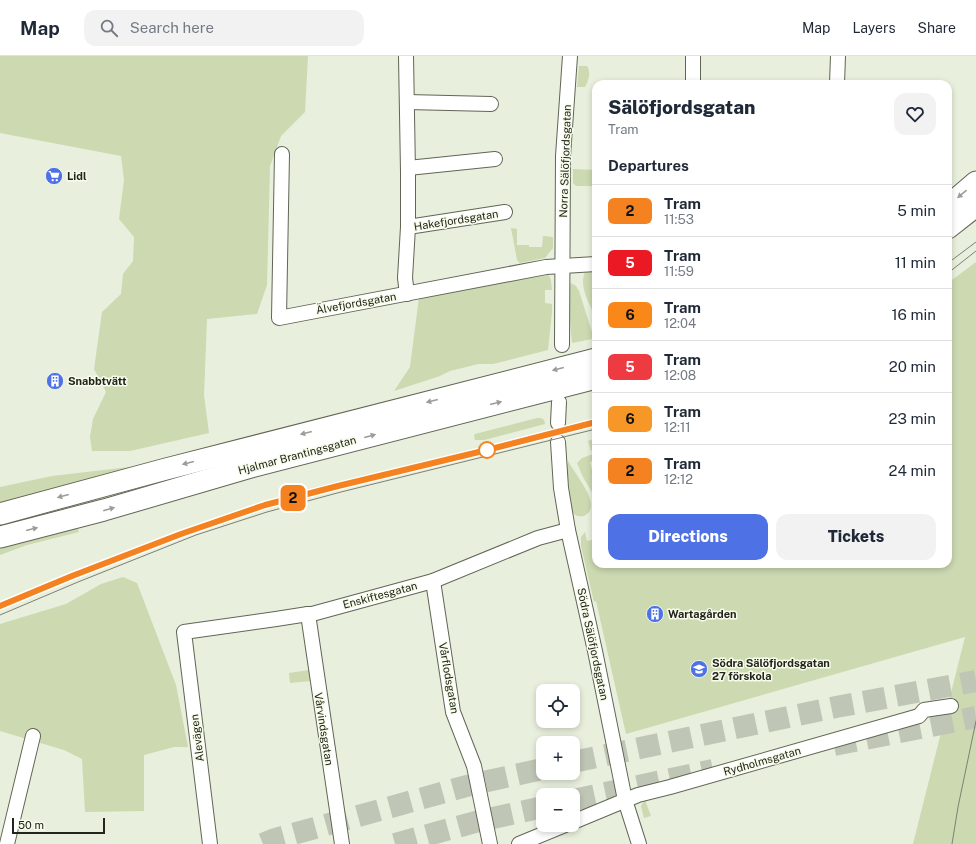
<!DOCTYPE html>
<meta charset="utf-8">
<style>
:root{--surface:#fff;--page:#f2f2f3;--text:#1f2937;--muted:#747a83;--line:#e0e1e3;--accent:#4e72e6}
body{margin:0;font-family:"Public Sans",sans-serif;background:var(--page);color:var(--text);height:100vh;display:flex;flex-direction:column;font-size:15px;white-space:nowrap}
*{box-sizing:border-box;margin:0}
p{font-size:13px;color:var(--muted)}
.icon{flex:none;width:22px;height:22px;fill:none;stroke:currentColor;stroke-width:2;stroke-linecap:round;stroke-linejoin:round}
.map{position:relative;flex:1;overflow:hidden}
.panel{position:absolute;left:592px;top:24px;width:360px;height:488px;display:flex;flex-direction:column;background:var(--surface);border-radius:12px;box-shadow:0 2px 6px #0003}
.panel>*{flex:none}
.badge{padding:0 8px;border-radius:6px;font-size:14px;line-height:26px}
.buttons{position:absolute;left:536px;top:628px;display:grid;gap:8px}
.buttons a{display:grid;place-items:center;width:44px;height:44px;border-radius:8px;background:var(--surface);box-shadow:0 2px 6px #0003;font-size:20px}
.scale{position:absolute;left:12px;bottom:10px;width:93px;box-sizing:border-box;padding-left:4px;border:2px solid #22241d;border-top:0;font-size:11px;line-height:14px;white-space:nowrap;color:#22241d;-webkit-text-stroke:3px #f6fce9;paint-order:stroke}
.map>.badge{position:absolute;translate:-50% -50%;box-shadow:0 0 0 2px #fff}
h2{padding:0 16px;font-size:15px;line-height:36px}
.round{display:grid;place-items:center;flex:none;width:42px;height:42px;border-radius:12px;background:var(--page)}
.overview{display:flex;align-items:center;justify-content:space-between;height:68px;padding:0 16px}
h1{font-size:19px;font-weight:800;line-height:30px}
.primary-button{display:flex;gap:8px;margin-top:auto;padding:8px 16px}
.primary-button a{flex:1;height:46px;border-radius:12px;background:var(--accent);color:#fff;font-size:16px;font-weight:800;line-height:46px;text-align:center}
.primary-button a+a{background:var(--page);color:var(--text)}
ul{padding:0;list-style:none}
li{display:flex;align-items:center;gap:12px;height:52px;padding:0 16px;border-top:1px solid var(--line)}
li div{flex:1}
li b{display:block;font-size:15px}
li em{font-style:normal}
li .badge{min-width:44px;font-weight:700;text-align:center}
header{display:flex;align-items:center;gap:24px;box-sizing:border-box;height:56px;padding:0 20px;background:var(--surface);border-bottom:1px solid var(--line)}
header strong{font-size:19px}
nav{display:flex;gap:22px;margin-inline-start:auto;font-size:14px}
.search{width:280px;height:36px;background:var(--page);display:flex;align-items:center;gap:10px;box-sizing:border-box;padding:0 14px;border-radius:12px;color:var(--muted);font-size:15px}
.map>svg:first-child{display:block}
</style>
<header>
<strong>Map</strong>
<div class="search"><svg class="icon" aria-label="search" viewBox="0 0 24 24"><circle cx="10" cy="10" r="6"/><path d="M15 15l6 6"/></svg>Search here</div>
<nav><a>Map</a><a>Layers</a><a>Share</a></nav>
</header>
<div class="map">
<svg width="976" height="788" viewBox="0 0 976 788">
<rect width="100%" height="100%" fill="#e8efdc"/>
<g fill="#ccd9b1">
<polygon points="0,0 308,0 305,56 281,80 270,110 267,229 257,258 207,263 204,339 209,377 130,395 92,395 90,381 93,363 106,336 94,313 102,256 121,238 123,218 133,205 134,181 119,163 124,124 121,100 0,77"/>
<path d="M 579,10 L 587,10 C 591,16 589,24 585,31 L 577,31 Z"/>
<polygon points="573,113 596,114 596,132 591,130 576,130 573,127"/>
<polygon points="511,172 517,173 517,189 529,189 529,191 542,191 543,180 553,181 553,192 545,202 520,207 517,204"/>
<polygon points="976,206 976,788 913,788 965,581 626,678 596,545 594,546 581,490 581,481 585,476 587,485 596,483 596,508 948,508 948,227"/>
<path d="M 596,212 L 596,264 C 591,248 577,231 586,214 Z"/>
<path d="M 544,216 C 552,220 551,225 552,234 L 545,234 L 545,247 L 552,248 L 552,256 L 548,294 L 493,308 L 478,308 L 450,315 L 440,320 L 394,335 L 410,311 L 419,241 Z"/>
<path d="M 571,227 L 576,230 L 579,235 L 592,276 L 592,283 L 572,287 C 571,271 566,242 571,227 Z"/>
<polygon points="537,362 541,362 544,364 545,368 484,384 475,384 474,379 475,378"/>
<polygon points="596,382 596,393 591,395 588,385"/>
<polygon points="596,397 596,404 590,406 596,430 596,443 583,421 577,407 582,402"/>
<path d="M 568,405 C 574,416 592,438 591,450 C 591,455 588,458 584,460 C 577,461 573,459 570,452 L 566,416 Z"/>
<polygon points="138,410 0,447 0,431 52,420"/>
<polygon points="77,470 79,476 27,489 0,499 0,492 11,487"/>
<polygon points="123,521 137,527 176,629 188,691 174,691 144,699 144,755 85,756 82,703 64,694 0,675 0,568 66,548 101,528"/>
<polygon points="309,614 311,625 290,627 289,617"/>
<polygon points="645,744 651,760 644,762 641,750"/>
</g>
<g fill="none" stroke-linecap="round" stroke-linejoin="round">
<g stroke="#c0c6b6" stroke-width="22" stroke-dasharray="22 11" stroke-linecap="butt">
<polyline points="834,689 976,661"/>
<polyline points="573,706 836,651 976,625"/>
<polyline points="573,744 713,714"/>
<polyline points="263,788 275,783 474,728 543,713"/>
<polyline points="395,788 479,765 543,751"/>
</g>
<defs>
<g id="street">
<polyline points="406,0 408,116 408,171 405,222 407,238"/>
<polyline points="693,28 693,0"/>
<polyline points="837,28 838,0"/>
<polyline points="407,46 491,48"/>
<polyline points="282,98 279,262 546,211 596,208"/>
<polyline points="408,112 495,103"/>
<polyline points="408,171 505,156"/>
<polyline points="562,289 563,100 570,0"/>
<polyline points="558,367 559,346"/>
<polyline points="558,386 561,432 568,474 595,595 625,744 639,788"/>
<polyline points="433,525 453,656 474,710 490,788"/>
<polyline points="308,558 342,788"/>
<polyline points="573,766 638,739 670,731 919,660 924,654 951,650"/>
<polyline points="7,788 33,680"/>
<polyline points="210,788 184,576 276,563 308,558 312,558 433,525 538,482 568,474"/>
<polyline points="519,788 565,769"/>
</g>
<g id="secondary">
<polyline points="948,150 976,126"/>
<polyline points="948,172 976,150"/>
<polyline points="0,458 166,413 596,303"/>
<polyline points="0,481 104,454 251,411 596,322"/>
</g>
</defs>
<use href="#street" stroke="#606655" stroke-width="16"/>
<use href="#secondary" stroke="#606655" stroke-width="23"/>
<use href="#street" stroke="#fff" stroke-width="14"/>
<use href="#secondary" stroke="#fff" stroke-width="21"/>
<g stroke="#7d8175" stroke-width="1">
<polyline points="948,207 976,186"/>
<polyline points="948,217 976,195"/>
<polyline points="488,394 596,366"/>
<polyline points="0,551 72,520 194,473 265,449 338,429 449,403"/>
<polyline points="0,559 78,526 196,479 267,456 341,436 596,373"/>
<polyline points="952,788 958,751 976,665"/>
</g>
</g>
<defs><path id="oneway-solid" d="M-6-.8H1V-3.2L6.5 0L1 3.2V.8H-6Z"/></defs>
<g fill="#9c9c99">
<use href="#oneway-solid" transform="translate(962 138) rotate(140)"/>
<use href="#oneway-solid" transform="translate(558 313) rotate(166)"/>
<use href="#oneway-solid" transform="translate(432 345) rotate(166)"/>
<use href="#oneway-solid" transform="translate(496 347) rotate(-14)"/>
<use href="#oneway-solid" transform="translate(306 377) rotate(166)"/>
<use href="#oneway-solid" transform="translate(370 380) rotate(-15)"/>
<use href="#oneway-solid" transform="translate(188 407) rotate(166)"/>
<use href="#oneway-solid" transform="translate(63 440) rotate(165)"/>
<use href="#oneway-solid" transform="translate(109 453) rotate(-16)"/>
<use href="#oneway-solid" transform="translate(32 473) rotate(-14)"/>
</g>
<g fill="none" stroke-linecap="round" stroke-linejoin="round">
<defs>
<polyline id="line" points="0,550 72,520 181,478 265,449 338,430 487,394 596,366"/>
</defs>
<use href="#line" stroke="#fff" stroke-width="9"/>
<use href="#line" stroke="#f58220" stroke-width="6"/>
</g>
<defs>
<symbol id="supermarket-disc" viewBox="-11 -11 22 22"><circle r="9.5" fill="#4e72e6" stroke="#f6fce9"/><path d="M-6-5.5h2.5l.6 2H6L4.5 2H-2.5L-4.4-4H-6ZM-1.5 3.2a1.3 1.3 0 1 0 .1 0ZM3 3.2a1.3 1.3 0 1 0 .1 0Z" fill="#fff"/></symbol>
<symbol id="building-disc" viewBox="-11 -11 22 22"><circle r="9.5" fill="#4e72e6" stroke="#f6fce9"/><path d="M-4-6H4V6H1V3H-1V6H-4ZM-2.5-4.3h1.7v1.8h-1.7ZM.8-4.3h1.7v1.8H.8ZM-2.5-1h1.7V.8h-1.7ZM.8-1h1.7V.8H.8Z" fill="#fff"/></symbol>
<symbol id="school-disc" viewBox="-11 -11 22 22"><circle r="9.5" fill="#4e72e6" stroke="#f6fce9"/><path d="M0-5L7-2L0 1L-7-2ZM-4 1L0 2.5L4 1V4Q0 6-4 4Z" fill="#fff"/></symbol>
</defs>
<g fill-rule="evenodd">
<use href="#supermarket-disc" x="44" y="110" width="20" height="20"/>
<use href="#building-disc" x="45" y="315" width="20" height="20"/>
<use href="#building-disc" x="645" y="548" width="20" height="20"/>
<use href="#school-disc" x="689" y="603" width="20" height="20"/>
</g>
<circle fill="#fff" stroke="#f58220" stroke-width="2" cx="487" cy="394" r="8"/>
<g text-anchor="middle" stroke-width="3" stroke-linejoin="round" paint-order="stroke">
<g font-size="11" fill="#22241d" stroke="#f6fce9">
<text transform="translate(565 105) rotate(-88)" y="4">Norra Sälöfjordsgatan</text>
<text transform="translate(456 164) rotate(-9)" y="4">Hakefjordsgatan</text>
<text transform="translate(356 247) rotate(-10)" y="4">Älvefjordsgatan</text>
<text transform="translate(297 399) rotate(-15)" y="4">Hjalmar Brantingsgatan</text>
<text transform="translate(380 539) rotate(-15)" y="4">Enskiftesgatan</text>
<text transform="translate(593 588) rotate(78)" y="4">Södra Sälöfjordsgatan</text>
<text transform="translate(449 622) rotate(80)" y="4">Vårflodsgatan</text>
<text transform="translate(324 673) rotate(81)" y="4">Vårvindsgatan</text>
<text transform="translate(197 682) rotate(-97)" y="4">Alevägen</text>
<text transform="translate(762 705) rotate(-16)" y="4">Rydholmsgatan</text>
</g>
<g font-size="11" font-weight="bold" fill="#22241d" stroke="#f6fce9" text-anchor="start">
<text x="67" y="124">Lidl</text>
<text x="68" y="329">Snabbtvätt</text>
<text x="668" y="562">Wartagården</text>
<text x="712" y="611">Södra Sälöfjordsgatan<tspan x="712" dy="13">27 förskola</tspan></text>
</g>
</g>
</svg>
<div class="buttons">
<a><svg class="icon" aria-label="locate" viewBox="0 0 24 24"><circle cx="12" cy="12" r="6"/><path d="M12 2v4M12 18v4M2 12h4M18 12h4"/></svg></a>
<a>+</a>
<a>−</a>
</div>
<div class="scale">50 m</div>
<b class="badge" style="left:293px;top:442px;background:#f58220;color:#111">2</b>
<section class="panel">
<div class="overview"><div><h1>Sälöfjordsgatan</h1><p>Tram</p></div><a class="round"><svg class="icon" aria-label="heart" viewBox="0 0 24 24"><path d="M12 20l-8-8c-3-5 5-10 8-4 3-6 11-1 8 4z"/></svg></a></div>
<h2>Departures</h2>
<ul>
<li><span class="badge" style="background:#f58220;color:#111">2</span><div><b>Tram</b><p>11:53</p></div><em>5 min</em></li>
<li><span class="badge" style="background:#eb1923;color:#fff">5</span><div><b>Tram</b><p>11:59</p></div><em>11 min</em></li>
<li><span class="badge" style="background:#fa8719;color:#111">6</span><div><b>Tram</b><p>12:04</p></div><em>16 min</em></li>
<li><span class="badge" style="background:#ee3a41;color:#fff">5</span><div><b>Tram</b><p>12:08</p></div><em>20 min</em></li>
<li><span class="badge" style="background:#f79727;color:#111">6</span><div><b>Tram</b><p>12:11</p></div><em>23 min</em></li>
<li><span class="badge" style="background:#f58220;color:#111">2</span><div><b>Tram</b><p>12:12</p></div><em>24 min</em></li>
</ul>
<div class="primary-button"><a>Directions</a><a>Tickets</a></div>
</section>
</div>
